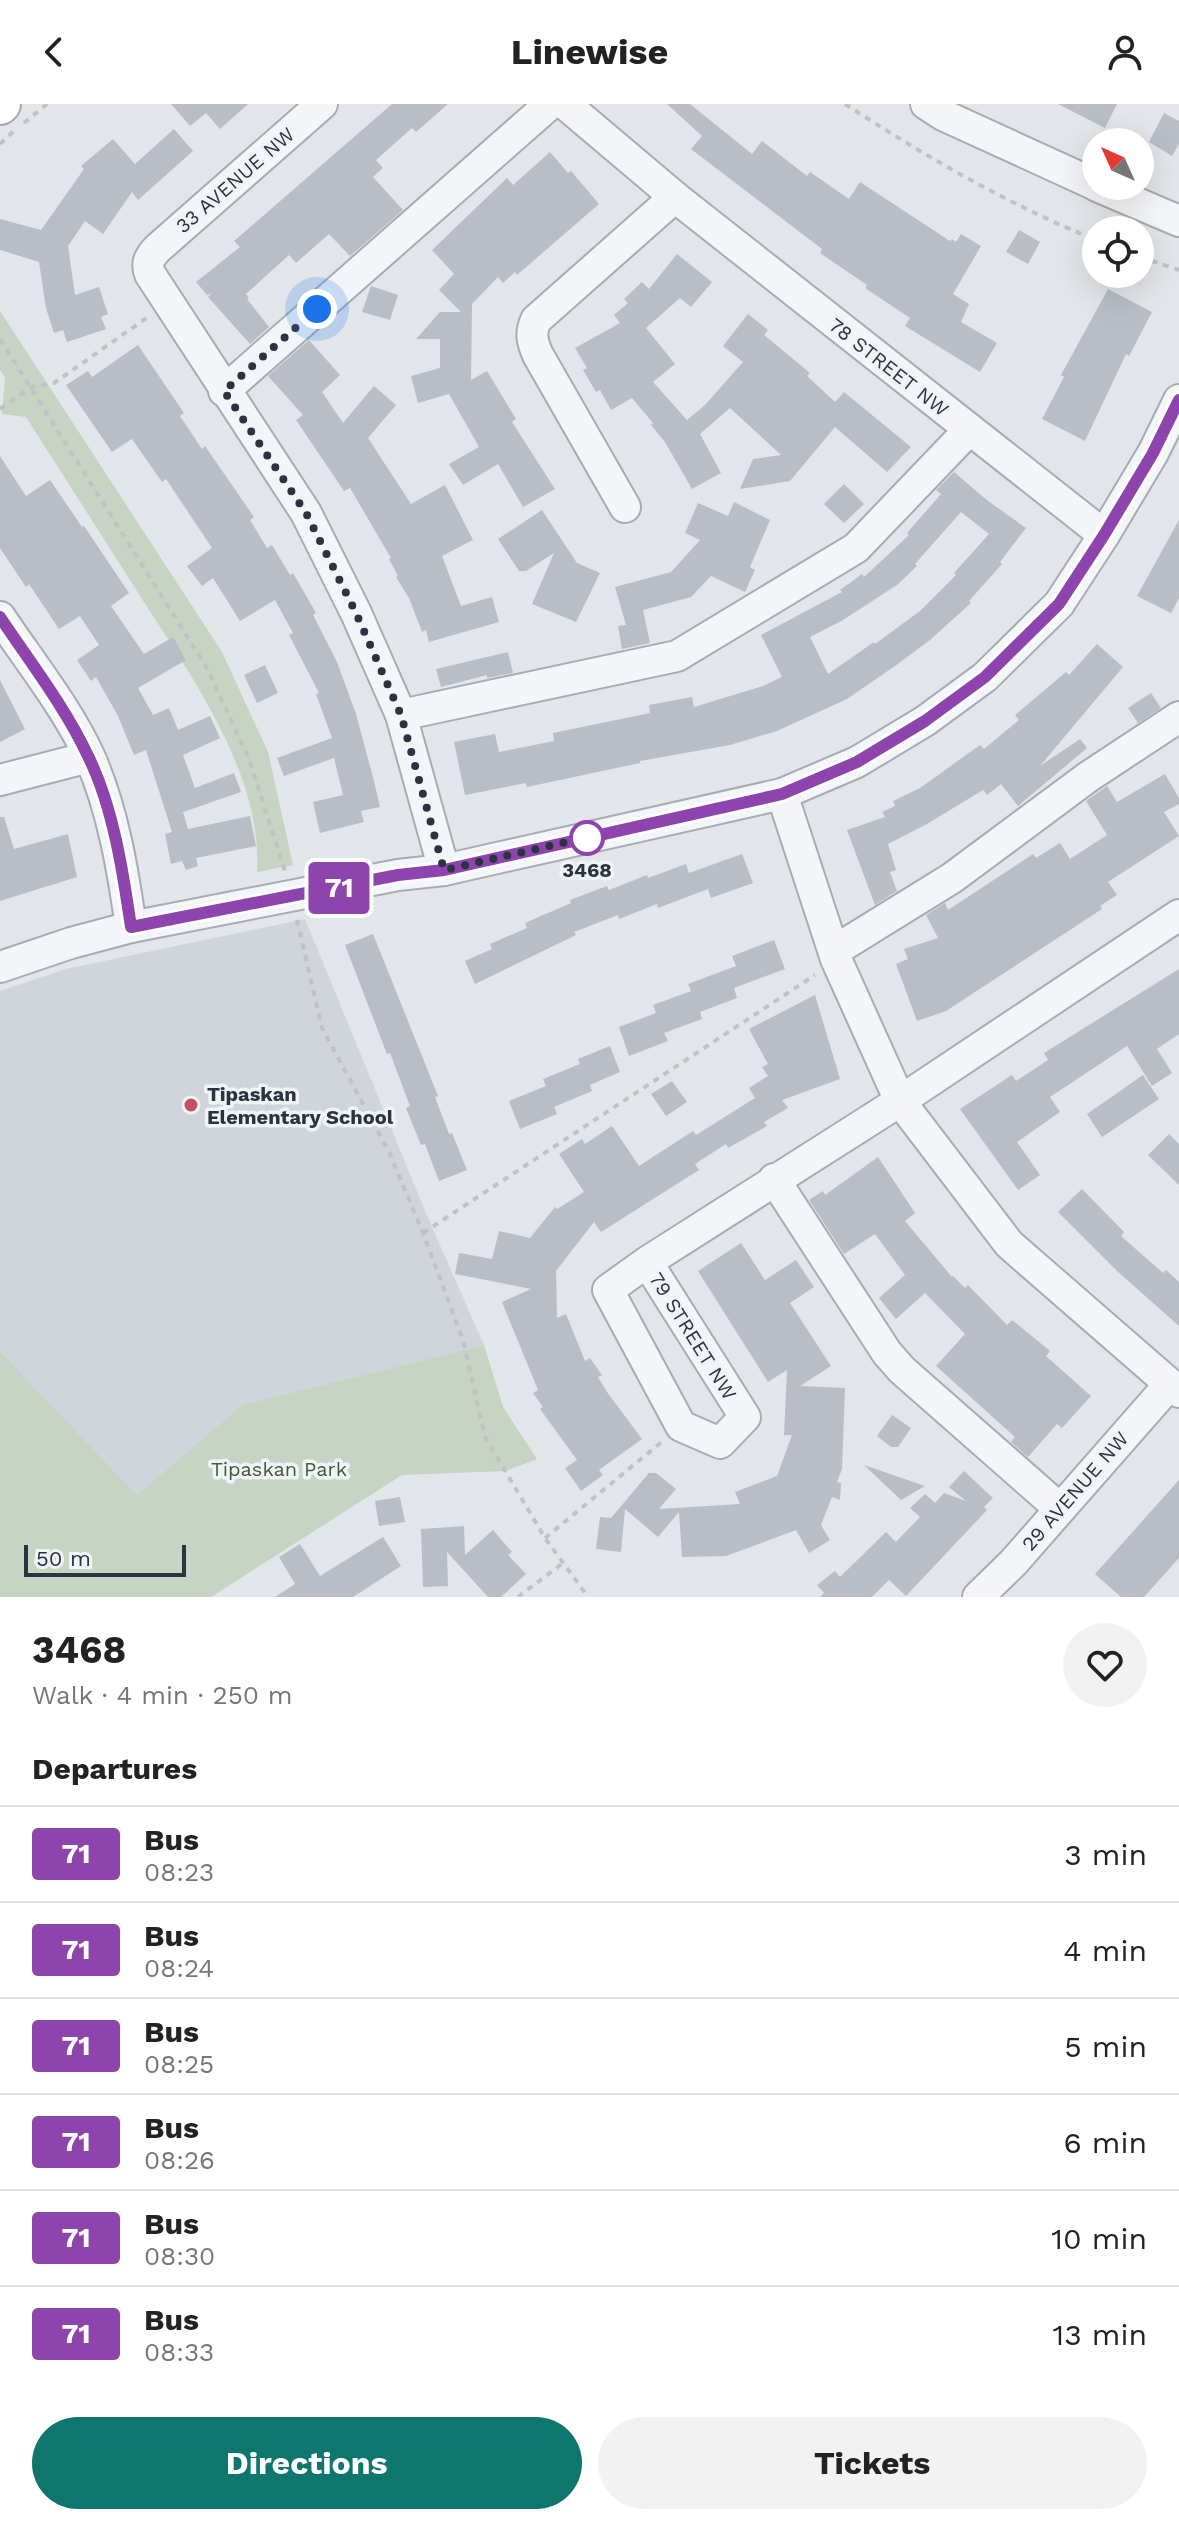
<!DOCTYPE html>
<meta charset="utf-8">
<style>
:root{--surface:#fff;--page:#f2f2f2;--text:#222;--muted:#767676;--line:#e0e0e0;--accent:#0f766e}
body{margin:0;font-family:"Work Sans",sans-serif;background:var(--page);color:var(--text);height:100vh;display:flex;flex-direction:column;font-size:30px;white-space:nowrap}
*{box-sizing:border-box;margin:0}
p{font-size:26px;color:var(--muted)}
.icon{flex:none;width:44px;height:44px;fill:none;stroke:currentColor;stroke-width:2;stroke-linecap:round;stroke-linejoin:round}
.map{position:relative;height:1493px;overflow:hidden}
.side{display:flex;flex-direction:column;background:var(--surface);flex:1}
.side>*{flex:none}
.badge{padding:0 16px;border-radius:6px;font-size:28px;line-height:52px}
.needle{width:52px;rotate:315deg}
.fabs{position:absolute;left:1082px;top:24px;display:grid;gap:16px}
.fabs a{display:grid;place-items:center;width:72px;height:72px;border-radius:50%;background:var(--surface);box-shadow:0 8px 32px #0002;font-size:40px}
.scale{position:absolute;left:24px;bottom:20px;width:162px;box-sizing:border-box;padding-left:8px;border:4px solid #2b3240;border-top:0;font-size:22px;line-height:28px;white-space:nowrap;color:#2b3240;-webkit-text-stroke:6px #f1f4f7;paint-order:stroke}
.you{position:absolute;width:40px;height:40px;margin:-20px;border:6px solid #fff;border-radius:50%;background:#1a73e8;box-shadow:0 0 0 12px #1a73e833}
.map>.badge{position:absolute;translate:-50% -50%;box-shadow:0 0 0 4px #fff}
h2{padding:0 32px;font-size:30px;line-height:72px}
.round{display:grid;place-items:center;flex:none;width:84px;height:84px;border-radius:42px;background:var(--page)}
.headline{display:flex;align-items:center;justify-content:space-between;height:136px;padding:0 32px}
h1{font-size:38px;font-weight:700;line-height:60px}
.action{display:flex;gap:16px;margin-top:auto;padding:16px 32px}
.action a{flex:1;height:92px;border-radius:48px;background:var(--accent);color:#fff;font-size:32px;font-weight:700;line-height:92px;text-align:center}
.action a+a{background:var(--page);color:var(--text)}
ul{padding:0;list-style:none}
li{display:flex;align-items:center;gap:24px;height:96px;padding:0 32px;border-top:2px solid var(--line)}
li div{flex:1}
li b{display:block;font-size:30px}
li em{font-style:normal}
li .badge{min-width:88px;font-weight:700;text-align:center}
header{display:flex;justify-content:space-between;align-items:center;height:104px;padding:0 32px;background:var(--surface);font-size:36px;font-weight:700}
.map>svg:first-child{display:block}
</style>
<header><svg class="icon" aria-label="back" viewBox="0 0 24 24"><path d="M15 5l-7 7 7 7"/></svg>Linewise<svg class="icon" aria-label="person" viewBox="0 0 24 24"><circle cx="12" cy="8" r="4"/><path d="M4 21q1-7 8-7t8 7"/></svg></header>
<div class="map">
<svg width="1179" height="1493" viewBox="0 0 1179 1493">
<rect width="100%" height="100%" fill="#e2e5e9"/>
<polygon fill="#d0d4db" points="305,815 428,1114 484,1241 242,1301 137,1391 0,1247 0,887 66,865"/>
<g fill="#c7d3c3">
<path d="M 0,207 L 222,548 L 268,648 L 293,761 L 257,768 C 263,668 188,568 137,487 C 100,429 63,371 26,313 L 2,310 L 5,274 L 0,266 Z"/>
<polygon points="484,1241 503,1303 537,1355 505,1367 402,1371 211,1493 0,1493 0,1247 137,1391 242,1301"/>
</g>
<g fill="#b9bec6" fill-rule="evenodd">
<polygon points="171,0 248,0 220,25 206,9 190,22"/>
<polygon points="392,0 448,0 416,28 412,24 376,56 383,64 373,73 403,106 350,152 329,130 296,159 289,151 246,190 249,194 247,195 269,223 250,240 208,193 212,189 207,191 196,178 240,143 234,137"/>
<polygon points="667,0 690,0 752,50 762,37 807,72 810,68 849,95 860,78 950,137 952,135 956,138 961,130 981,142 953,190 969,200 961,218 997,239 980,268 905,222 910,214 865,184 867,181 820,149 822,145 691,45 702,32"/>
<polygon points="1058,0 1117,0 1105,24"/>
<polygon points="1164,9 1179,17 1179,40 1172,52 1149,38"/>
<polygon points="174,25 193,47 138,96 132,88 103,130 85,117 68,142 75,191 99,183 108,210 101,213 106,225 67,238 63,226 54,229 46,204 39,158 0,146 0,115 41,126 84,65 81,62 113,35 135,60"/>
<polygon points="550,48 568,69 571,67 599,100 517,171 515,168 503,179 498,173 472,200 471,276 487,267 516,315 512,318 555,385 523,403 498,360 463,381 449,360 479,343 449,290 418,299 411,272 440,264 440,235 416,235 440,208 461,208 439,186 454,170 432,146 507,74 513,81"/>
<polygon points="1019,126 1040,138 1028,160 1006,148"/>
<polygon points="677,150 712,178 691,203 680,194 646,224 675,260 653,278 687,316 705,301 743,258 723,242 748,210 768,226 764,231 810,269 807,272 835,298 844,288 911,343 887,368 835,323 790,377 740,385 753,355 781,351 730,304 700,330 721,369 692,385 665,338 651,321 653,319 632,294 611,306 600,286 596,288 583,266 587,264 575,244 620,219 614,211 628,199 624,195 642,178 649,185"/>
<polygon points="371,182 398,191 390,216 362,208"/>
<polygon points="1108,185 1152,208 1129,252 1126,250 1085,337 1042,315 1064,273 1061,271"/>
<polygon points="309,236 340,271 322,288 343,319 374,282 396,301 368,334 411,400 445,381 473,436 442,452 461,502 492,493 499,518 429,538 426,526 422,528 409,494 396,473 398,472 389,455 391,454 350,384 344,387 296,316 303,311 268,272"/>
<polygon points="138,241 184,309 180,312 202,345 205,342 254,413 250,416 267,444 272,441 290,471 293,469 316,509 313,511 337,558 356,610 374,677 380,703 361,707 364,718 320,729 313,698 343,691 334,654 284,672 277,654 332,634 316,590 319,589 289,531 293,529 275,496 240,517 213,474 202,482 187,462 212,444 166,375 162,378 132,335 112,348 66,281 88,267 92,273"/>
<polygon points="0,352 26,392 50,376 82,423 84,422 129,489 111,502 144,550 173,533 186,556 138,584 153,611 169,604 178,626 210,612 220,634 183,651 195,684 234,669 241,688 183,708 188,725 250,712 256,742 196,754 198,762 186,766 182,757 171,760 165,730 172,728 146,646 134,651 118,612 96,573 91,577 77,556 99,541 80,512 59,525 29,480 26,483 0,444"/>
<path d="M 954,368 L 988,397 L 1026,424 L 1000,458 L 1002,460 L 969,497 L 971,499 L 930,536 L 895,562 L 847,595 L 777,627 L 730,641 L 640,657 L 640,659 L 527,683 L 526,679 L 465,691 L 454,638 L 495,630 L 499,648 L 554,637 L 553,629 L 650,609 L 649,601 L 692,593 L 694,603 L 763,582 L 782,573 L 761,531 L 842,488 L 840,486 L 862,470 L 864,473 L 909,431 L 907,429 L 941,390 L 936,386 ZM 961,408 L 989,430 L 954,469 L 956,471 L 920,507 L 875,540 L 874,538 L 828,570 L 810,533 L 843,516 L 897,481 L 917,462 L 915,460 Z"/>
<polygon points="844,380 864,400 844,419 824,400"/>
<polygon points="734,398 770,416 750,463 755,466 745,488 711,472 691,493 643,506 650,539 622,545 618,522 626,521 615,483 671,468 700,436 685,429 698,399 728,412"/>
<polygon points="542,406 577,459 600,469 576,518 532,500 554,449 526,467 519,467 498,435"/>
<polygon points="1179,416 1179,494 1171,509 1137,492"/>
<polygon points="1097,540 1123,563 1040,662 1080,635 1087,644 1018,702 1001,680 987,691 983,686 927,720 888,740 896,766 890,768 897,787 875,801 847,726 885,713 882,708 895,702 893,697 920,684 980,641 984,645 1019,616 1015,611 1066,568 1069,571"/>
<polygon points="508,548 513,569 487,574 487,571 441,583 436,565"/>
<polygon points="265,561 278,589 257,599 244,571"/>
<polygon points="0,576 25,625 0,638"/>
<polygon points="1151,589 1161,604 1138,619 1128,604"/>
<polygon points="1165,670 1179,694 1179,700 1164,708 1179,732 1108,778 1117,791 1100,802 1102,805 946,907 917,917 896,860 908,855 904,845 938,834 926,811 945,799 948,806 1033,750 1036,754 1060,739 1070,755 1107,731 1086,697 1107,682 1117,698"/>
<polygon points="0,713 4,713 14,745 68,730 77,773 0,797"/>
<polygon points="742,750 753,779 711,794 708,785 658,804 657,800 619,815 618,811 574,828 576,831 475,880 465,857 492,845 490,840 527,824 525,819 571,799 570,796 607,782 609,786 647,771 648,774 686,760 689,769"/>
<polygon points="373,830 438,992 435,993 449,1030 452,1029 467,1066 439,1077 425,1040 421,1041 406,1004 410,1002 390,949 387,950 345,841"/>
<polygon points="774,836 785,865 734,884 737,894 700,908 702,915 664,929 668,937 629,952 619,923 656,909 653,901 691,887 688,880 736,862 732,852"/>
<polygon points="1179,865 1179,930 1157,945 1172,969 1152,982 1127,942 1050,993 1060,1008 1017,1038 1040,1071 1018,1086 960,1005 1012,971 1016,977 1048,956 1044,949"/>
<polygon points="815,891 840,975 782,996 788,1004 764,1018 767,1022 728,1044 726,1040 695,1060 699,1066 601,1128 594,1118 556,1167 557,1214 566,1210 585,1257 590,1254 602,1271 598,1273 607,1288 642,1335 599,1366 603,1371 581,1387 565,1364 577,1356 540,1305 543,1303 533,1289 538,1286 502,1198 531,1185 455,1170 459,1149 492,1155 499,1127 530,1134 555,1103 557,1105 584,1088 559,1050 582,1035 585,1040 612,1022 639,1062 693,1027 696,1031 755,994 749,984 768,972 762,963 768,960 749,925"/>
<polygon points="610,942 620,968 590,981 592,987 554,1003 557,1010 520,1025 509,997 546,982 543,975 580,960 578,955"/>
<polygon points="1143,971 1159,995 1102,1033 1087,1010"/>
<polygon points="672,977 687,998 666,1012 651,990"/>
<polygon points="1169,1030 1179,1040 1179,1081 1148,1051"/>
<polygon points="878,1053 915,1109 905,1117 952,1173 953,1172 965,1184 968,1181 1007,1221 1012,1216 1033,1233 1050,1247 1046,1252 1091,1292 1062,1324 1057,1320 1028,1353 1011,1338 1015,1333 936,1262 965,1230 925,1189 896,1215 879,1194 905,1171 875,1130 844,1150 809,1096 823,1087 825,1091"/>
<polygon points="1082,1085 1124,1128 1121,1132 1163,1169 1166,1166 1179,1178 1179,1222 1116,1166 1058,1108"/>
<polygon points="741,1139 765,1176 796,1156 814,1183 790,1199 831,1262 800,1282 845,1284 842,1365 837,1378 841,1379 840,1396 832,1393 821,1421 830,1436 809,1449 796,1426 726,1452 682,1453 679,1408 658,1433 625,1405 621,1448 596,1445 600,1413 611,1414 649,1369 656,1369 676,1385 659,1405 740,1400 735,1388 777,1372 792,1331 784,1331 787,1266 768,1278 698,1167"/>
<polygon points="892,1311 911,1324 898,1343 891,1343 877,1332"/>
<polygon points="864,1361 925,1382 901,1396"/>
<polygon points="964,1367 993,1394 984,1403 987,1406 906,1492 889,1476 872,1493 820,1493 824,1489 817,1481 835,1467 840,1473 886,1428 896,1438 920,1413 910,1404 925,1390 935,1399 944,1389 966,1397 949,1383"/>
<polygon points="1179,1376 1179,1454 1144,1493 1121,1493 1095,1470"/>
<polygon points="400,1393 405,1418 379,1422 375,1397"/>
<polygon points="464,1422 465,1451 493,1426 512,1448 508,1451 526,1470 501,1493 488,1493 447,1448 448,1482 423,1483 421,1425"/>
<polygon points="383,1433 401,1462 353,1493 275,1493 295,1480 279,1453 300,1440 320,1472"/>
</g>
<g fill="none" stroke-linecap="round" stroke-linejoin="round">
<defs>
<g id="minor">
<path d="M 322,0 L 157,145 C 149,154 146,159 150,170 L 306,409 L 356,509 L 401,611 L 444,766"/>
<polyline points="565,0 675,93 1104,431"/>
<polyline points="926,0 943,11 1096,81"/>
<polyline points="1097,82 1179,117"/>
<polyline points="224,287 550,0"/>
<path d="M 625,403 L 538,251 C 532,238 530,229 536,216 L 675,93"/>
<path d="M 0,513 C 30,558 68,605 90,654 C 113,706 123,767 131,823"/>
<polyline points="401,611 677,552 856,444 969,326"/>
<polyline points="0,676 89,653"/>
<polyline points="782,690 836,855 900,997 1009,1140 1179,1288"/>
<polyline points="834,847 952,774 1088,673 1179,613"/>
<polyline points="0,863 71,839 131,823 398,771 444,766 782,690 857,658 925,617 985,573 1059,500 1104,431 1153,349 1179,296"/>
<polyline points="774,1075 887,1249 902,1266 1059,1404"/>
<polyline points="647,1158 745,1313 720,1339 681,1322 608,1186 647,1158 900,997 1179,811"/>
<polyline points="978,1493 1013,1459 1170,1280"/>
</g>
<polyline id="major" points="0,1 1,0"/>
</defs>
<use href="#minor" stroke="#a7acb3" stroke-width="34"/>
<use href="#major" stroke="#a2a9b4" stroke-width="42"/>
<g stroke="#c0c2c8" stroke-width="4" stroke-dasharray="6 6" stroke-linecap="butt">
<path d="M 845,0 C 925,52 1007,100 1096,136"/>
<polyline points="24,19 47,0"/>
<polyline points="0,40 14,27"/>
<polyline points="1140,153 1179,166"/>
<polyline points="0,235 207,564 249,655 286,770"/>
<polyline points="0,305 32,283 54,279 148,213"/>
<polyline points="297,816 322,924 389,1048 423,1129 463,1236 485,1333 545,1434 588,1493"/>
<polyline points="423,1129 815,871"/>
<polyline points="545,1434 664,1336"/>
<polyline points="518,1493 563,1459"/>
</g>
<use href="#minor" stroke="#f4f5f8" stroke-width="30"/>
<use href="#major" stroke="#fff" stroke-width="38"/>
</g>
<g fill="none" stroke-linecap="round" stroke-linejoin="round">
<defs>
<path id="line" d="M 0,513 C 30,558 65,603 88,652 C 113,702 123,768 131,823 L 398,771 L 444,766 L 782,690 L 857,658 L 925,617 L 985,573 L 1059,500 L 1104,431 L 1153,349 L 1179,296"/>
</defs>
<use href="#line" stroke="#fff" stroke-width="18"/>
<use href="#line" stroke="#8e44ad" stroke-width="12"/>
<polyline stroke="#2b3240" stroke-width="8" stroke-dasharray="0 14.4" points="317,205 224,287 306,409 356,509 401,611 444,766 598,731 587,734"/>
</g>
<circle fill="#fff" stroke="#8e44ad" stroke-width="4" cx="587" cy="734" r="16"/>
<circle fill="#c64f60" stroke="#f1f4f7" stroke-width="3" cx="191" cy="1001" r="8"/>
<g text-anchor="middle" stroke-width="7" stroke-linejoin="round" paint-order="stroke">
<g font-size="20" fill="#2b3240" stroke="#f1f4f7">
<text transform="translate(235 76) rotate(-41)" y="7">33 AVENUE NW</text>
<text transform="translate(889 263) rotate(38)" y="7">78 STREET NW</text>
<text transform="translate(693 1232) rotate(58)" y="7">79 STREET NW</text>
<text transform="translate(1075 1387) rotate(-49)" y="7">29 AVENUE NW</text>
</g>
<g font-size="20" font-weight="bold" fill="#2b3240" stroke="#f1f4f7">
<text x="587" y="773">3468</text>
</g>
<g font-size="20" font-weight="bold" fill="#2b3240" stroke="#f1f4f7" text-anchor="start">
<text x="207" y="997">Tipaskan<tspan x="207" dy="23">Elementary School</tspan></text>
</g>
<g font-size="20" fill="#3f5b39" stroke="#f1f4f7">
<text x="279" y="1372">Tipaskan Park</text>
</g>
</g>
</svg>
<div class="fabs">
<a><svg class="needle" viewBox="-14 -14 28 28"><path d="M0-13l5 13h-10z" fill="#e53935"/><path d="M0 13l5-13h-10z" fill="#767676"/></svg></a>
<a><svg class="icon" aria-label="locate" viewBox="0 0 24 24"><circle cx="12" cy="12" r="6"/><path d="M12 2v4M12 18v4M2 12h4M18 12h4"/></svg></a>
</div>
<div class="scale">50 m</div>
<div class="you" style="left:317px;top:205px"></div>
<b class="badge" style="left:339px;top:784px;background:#8e44ad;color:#fff">71</b>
</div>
<section class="side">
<div class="headline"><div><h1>3468</h1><p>Walk · 4 min · 250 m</p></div><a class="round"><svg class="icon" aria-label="heart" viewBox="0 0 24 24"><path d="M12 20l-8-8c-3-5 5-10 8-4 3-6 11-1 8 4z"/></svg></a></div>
<h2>Departures</h2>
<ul>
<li><span class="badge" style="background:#8e44ad;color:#fff">71</span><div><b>Bus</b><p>08:23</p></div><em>3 min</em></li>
<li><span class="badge" style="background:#8e44ad;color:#fff">71</span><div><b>Bus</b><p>08:24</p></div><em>4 min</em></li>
<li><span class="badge" style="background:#8e44ad;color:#fff">71</span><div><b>Bus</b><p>08:25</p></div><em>5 min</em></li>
<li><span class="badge" style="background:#8e44ad;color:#fff">71</span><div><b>Bus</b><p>08:26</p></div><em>6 min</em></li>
<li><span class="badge" style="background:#8e44ad;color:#fff">71</span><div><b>Bus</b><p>08:30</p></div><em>10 min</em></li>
<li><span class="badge" style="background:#8e44ad;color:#fff">71</span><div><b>Bus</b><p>08:33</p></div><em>13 min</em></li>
</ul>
<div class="action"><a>Directions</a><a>Tickets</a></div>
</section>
